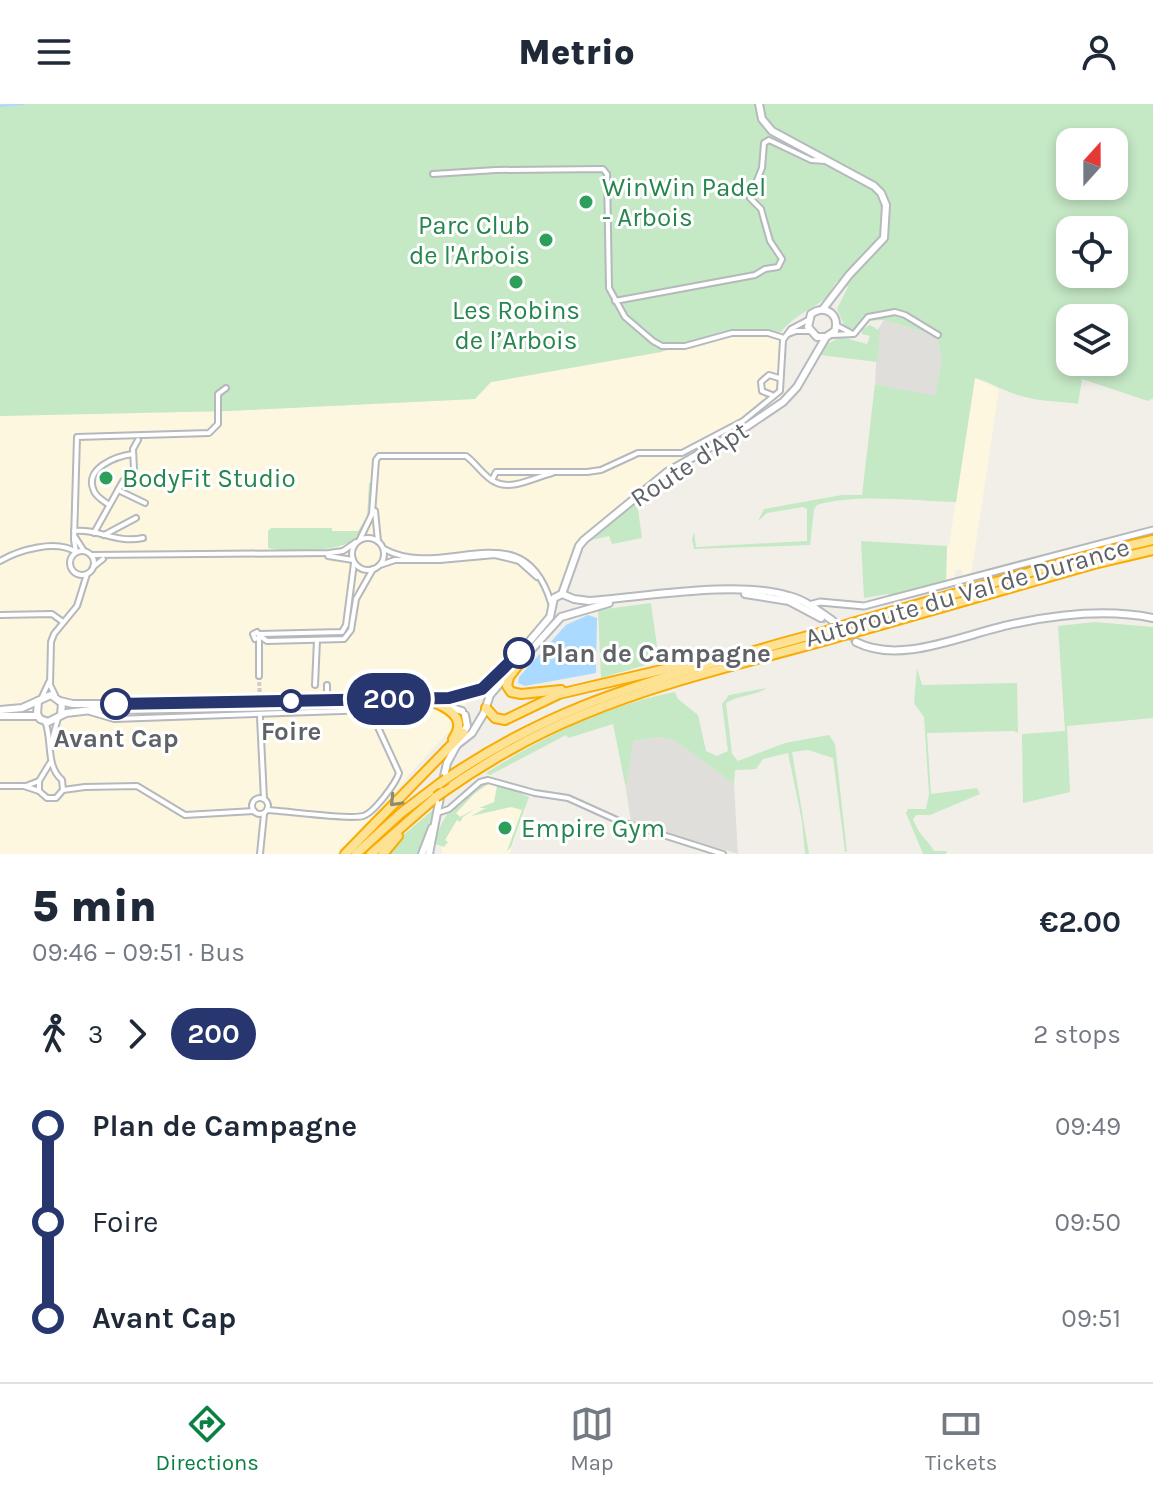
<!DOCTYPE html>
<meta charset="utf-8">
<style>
:root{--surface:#fff;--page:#f2f2f3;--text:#1f2937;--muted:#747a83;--line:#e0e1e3;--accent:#0b8043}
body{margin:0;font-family:Karla,sans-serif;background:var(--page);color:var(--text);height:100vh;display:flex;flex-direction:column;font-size:30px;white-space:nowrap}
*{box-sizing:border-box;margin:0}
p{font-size:26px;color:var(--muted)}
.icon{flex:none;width:44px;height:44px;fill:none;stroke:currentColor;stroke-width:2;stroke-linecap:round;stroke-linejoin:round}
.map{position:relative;height:750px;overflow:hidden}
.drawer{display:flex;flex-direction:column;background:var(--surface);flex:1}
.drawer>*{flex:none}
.badge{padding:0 16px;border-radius:26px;font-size:28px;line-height:52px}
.needle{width:52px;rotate:21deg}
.tools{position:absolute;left:1056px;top:24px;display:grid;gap:16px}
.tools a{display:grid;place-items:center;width:72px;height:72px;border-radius:16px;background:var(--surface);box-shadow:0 4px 12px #0003;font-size:40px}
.map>.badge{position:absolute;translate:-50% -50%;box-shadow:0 0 0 4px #fff}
.legs{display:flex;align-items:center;gap:12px;height:88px;padding:0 32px;font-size:26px}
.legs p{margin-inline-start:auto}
.headline{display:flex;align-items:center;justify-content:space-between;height:136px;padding:0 32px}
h1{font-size:44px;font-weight:800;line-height:60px}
ul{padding:0 32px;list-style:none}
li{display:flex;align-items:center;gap:28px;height:96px;font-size:30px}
li i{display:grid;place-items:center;width:12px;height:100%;margin:0 10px;background:currentColor}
li i::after{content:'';width:20px;height:20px;margin:-10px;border:6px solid;border-radius:50%;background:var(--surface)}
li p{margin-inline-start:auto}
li:first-child i{background:linear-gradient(#0000 50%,currentColor 0)}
li:last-child i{background:linear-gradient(currentColor 50%,#0000 0)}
header{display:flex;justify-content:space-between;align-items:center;height:104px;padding:0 32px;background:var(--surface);font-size:36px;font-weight:800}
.tabs{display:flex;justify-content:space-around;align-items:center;height:112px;border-top:2px solid var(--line);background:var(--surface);font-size:22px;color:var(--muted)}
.tabs a{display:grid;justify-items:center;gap:4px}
.tabs .on{color:var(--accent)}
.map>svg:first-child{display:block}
</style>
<header><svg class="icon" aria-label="menu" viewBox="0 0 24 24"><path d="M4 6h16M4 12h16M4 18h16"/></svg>Metrio<svg class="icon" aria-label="person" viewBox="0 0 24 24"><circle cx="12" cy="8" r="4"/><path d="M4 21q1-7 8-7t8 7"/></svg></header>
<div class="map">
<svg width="1153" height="750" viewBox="0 0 1153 750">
<rect width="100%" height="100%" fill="#f1efe8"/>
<g fill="#fef7e0">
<polygon points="752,225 781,228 785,292 761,311 665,367 585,431 575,443 562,485 548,511 521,541 477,578 454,622 409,670 390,696 337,750 0,750 0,312 229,307 475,295 491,278 661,248 721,228"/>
<polygon points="975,274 999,285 971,472 963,473 962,466 956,465 953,476 946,480 947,442 949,442"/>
<polygon points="488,680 497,682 526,704 509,750 442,750 441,734 456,709 474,690"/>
</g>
<g fill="#e0deda">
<polygon points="884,216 936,232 942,255 935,293 875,280 878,225"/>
<polygon points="660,633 674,636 734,680 738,750 631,718 626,685 632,637"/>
</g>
<g fill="#c5e8c5" fill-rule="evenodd">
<path d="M 0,0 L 1153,0 L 1153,294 L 1148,297 L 1082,275 L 1078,300 C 1060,297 1042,298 1025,293 C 1007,289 992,279 975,274 L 956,398 C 917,397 853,389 817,401 L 814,405 L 810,441 L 694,445 L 692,435 L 694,428 L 696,443 L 807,437 L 807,405 L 803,403 L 767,409 L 758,417 L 764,405 L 842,391 L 862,391 L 875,280 L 935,292 L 942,255 L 936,232 L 884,216 L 861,217 L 854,225 L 845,223 L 837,205 L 848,183 L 837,177 C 833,182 828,194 822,197 C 807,207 792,214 781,228 L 752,225 L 721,228 L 661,248 L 491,278 L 475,295 L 229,307 L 0,312 ZM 1070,38 L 1114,38 L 1114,82 L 1070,82 ZM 1070,126 L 1114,126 L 1114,170 L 1070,170 ZM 1070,214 L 1114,214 L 1114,258 L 1070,258 Z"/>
<polygon points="870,221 880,227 877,258 820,251 827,240 841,233 867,240 870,232 862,230 862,225"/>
<path d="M 369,379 L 371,379 C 370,430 359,446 305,446 C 293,446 279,447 268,444 L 268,427 L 271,424 L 332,424 L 332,427 L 358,427 L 367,413 Z"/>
<polygon points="637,398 642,434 612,440 609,432 587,437"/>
<polygon points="861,437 947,442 946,480 895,492 887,490 864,494"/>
<polygon points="651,499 659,557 601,574 598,506"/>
<polygon points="1095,518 1153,523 1153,614 1067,622 1070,688 1023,699 1022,630 1065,627 1058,522"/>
<path d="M 917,564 L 922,581 L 1017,579 L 1018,629 L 1014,627 L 927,629 L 931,690 L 977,684 L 980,690 L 930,711 L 916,711 L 913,715 C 920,734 926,733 934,747 L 947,747 L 946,750 L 923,750 L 906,709 L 908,705 L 926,705 L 929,691 L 924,613 L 914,599 Z"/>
<path d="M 767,584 C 754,592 738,591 726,599 L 732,650 L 738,657 L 785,639 L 829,631 L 835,640 L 847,748 L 845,747 L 833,654 L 808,646 L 792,648 L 809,750 L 805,750 L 802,717 L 788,649 L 763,655 L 756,665 L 735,666 L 734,680 L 674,636 L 660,633 L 633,637 L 626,685 L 613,620 L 568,634 L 566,631 L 490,671 L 486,669 C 545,632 607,601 675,588 L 678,595 L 698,611 L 706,647 L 717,652 L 728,647 L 722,600 L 729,591 Z"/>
<path d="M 485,678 L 501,680 L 529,693 L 511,743 L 507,747 L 522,706 L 511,703 L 471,712 L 486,704 L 479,704 L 494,698 L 497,682 L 488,680 L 474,690 L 456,709 L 460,713 L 475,705 L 463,713 L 460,718 L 457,716 L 445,736 L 448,738 L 444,743 L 436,740 C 437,728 442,716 450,707 L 453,709 L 452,704 Z"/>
<polygon points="434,705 419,750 388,750 400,734"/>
</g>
<polygon fill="#aadaff" points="588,511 597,514 596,569 525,582 518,579 519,573 566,521"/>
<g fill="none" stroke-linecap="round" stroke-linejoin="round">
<polyline stroke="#aadaff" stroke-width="2" points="0,2 23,0"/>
<polyline stroke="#ccccc8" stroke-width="4" stroke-dasharray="4 2" stroke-linecap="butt" points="259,572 260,599"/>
<polyline stroke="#ccccc8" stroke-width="6" stroke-dasharray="6 3" stroke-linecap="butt" points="821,514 856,538"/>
<defs>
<g id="minor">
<polyline points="433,70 496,66 603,65 607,70 609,184 625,213 653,237 662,242 685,242 732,229 768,229 784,234"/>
<polyline points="615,197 755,171 765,165 778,163 782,155 770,137 761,105 750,94 762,64 764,39 769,36 811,56 826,57"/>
<polyline points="836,221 851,229"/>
<polyline points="788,230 796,227 810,227"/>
<polyline points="831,231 854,230 868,213 895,208 905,211 938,231"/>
<polyline points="772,291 762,287 761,278 769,271 779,274"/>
<polyline points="492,376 496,368 587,368 601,366 638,349 682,349 743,317 780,287 783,236 791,225 808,216"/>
<polyline points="118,386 145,399"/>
<path d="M 109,401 C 104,397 96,393 94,387 C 83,364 117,352 133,350"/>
<polyline points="375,407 378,437"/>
<path d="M 74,427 C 98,424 116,440 143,434"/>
<polyline points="94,429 123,377 134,365 133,345 138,336"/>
<polyline points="104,431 136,414"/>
<polyline points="75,433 84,447"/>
<circle cx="368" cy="450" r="16"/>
<path d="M 360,435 L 372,410 L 376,356 L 379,352 L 466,352 C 476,359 484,373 495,378 C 511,387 536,373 552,369"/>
<path d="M 384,445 C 444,478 523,405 551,499"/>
<circle cx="82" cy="459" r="12"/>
<polyline points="76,448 74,436 77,333 209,329 218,320 218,290 226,284"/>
<polyline points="91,451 329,449 343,447 356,438"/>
<polyline points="328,452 353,456"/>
<path d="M 0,457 C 19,446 56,435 76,448"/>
<polyline points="380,461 395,456 440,456 495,451 519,457 537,473"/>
<polyline points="93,463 103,455"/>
<polyline points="0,511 52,510 63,518"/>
<polygon points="257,528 260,533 255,535 253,530"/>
<polyline points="260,530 342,528 346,521 354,459"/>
<polyline points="260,532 267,537 344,535 351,526 356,495 373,465"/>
<polyline points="259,535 259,572"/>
<polyline points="315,581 317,536"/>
<polyline points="327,581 327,592"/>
<polyline points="55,591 50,581 51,538 54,530 77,502 87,470"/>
<polyline points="42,593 49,578"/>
<polyline points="90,608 114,615 371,606 400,603"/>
<polyline points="260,613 264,695"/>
<polyline points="51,640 58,614"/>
<path d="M 39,677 L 39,687 L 47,694 L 56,694 L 63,686 L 62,676 C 45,661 53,637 45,617"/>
<polyline points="0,682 24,682 39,687"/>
<polyline points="26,682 39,677 50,659"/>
<polyline points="63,686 85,683 137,682 185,711 254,707"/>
<circle cx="260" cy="702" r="8"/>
<path d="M 267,706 C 287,707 350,716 363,712 C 374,709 396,679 399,669 L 371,608"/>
<polyline points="437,709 449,705 480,678 488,676 535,689 568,694 619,717 723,750"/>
<polyline points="260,750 264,710"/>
</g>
<polyline id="tertiary" points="809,501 820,498 864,502 1153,426"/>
<g id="secondary">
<polyline points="759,0 762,15 772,27 874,82 881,89 886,101 884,134 849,171 823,205"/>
<path d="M 562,490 L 579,442 L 584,436 L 667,368 L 746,323 L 783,298 L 797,283 L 826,233 L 835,227 C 840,210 825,200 811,210 L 808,223 L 817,233 L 826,233"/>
<polyline points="745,490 789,497 821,514"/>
<path d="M 856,538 C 903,562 968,528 1018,519 C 1061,510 1109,505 1153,514"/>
<polyline points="522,556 561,513 609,499"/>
<polyline points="38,597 37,610 40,615 48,618 66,609 91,606 440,600 462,607"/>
<path d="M 60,597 L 73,600 L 140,600 L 419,595 L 465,592 L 479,587 L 491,578 L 528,539 L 550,513 L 554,494 L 562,490 L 574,495 L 589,497 C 644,493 738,476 789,492 C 805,496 819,507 833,517"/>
<polyline points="0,606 22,604 51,591 62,599 61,611"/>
<polyline points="0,612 38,612"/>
<polyline points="458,640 472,629 484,609 490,591 508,570"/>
<polyline points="443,677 447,659 467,622 465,611"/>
<polyline points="422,750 432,724"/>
<polyline points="429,750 441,688"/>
</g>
<g id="motorway">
<polyline points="852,519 1101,448 1153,436"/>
<polyline points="863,526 1094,460 1153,446"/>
<polyline points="522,556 509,573 507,582 511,588 521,590 561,586"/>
<path d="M 438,600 C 455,608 465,618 453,635"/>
<polyline points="486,604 495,614 505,616 559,590 708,555"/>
<path d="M 446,675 C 540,611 623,584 730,554 C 762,545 793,535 824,528"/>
<path d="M 443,688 C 486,658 533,631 582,611 C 663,577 750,558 834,534"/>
<polyline points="345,750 463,629"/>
<polyline points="356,750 401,709 439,680"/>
<polyline points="371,750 436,693"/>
<polyline points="383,750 398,732"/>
</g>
</defs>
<use href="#minor" stroke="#b5b8bc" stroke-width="8"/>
<use href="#tertiary" stroke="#b5b8bc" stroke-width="9"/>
<use href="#secondary" stroke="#b6babf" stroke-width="10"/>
<use href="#motorway" stroke="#f9ab00" stroke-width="12"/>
<use href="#minor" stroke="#fff" stroke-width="4"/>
<use href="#tertiary" stroke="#fff" stroke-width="5"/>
<use href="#secondary" stroke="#fff" stroke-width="6"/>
<use href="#motorway" stroke="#fde293" stroke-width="8"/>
<defs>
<g id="motorway-bridge">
<polyline points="824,528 852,519"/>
<polyline points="834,534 863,526"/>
<polyline points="439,680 446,675"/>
<polyline points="436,693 443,688"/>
</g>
</defs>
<use href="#motorway-bridge" stroke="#f9ab00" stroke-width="12" stroke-linecap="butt"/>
<use href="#motorway-bridge" stroke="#fde293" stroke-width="8"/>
</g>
<defs><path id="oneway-chevron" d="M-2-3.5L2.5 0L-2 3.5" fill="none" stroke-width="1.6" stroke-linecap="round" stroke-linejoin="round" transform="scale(2)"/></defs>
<use stroke="#8e8975" href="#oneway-chevron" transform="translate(395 697) rotate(134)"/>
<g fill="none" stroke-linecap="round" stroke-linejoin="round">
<defs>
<polyline id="line-1" points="116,600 449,594 482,585 519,549"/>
</defs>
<use href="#line-1" stroke="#fff" stroke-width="18"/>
<use href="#line-1" stroke="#283670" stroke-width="12"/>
</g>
<g fill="#2e9e5b" stroke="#fff" stroke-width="3">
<circle cx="586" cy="98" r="8"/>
<circle cx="546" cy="136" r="8"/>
<circle cx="516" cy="178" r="8"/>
<circle cx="106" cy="374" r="8"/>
<circle cx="505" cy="724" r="8"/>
</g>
<g fill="#fff" stroke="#283670" stroke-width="4">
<circle cx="519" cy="549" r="14"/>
<circle cx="291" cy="597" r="10"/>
<circle cx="116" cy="600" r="14"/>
</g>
<g text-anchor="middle" stroke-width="6" stroke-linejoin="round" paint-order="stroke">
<g font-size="26" fill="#27864d" stroke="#fff" text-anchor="start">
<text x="602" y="92">WinWin Padel<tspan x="602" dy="30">- Arbois</tspan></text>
<text x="530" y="130" text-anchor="end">Parc Club<tspan x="530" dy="30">de l'Arbois</tspan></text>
<text x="516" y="215" text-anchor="middle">Les Robins<tspan x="516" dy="30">de l’Arbois</tspan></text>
<text x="122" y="383">BodyFit Studio</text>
<text x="521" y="733">Empire Gym</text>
</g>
<g font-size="26" fill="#5f6368" stroke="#fff">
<text transform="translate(689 360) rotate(-33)" y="9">Route d'Apt</text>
<text transform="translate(967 488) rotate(-16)" y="9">Autoroute du Val de Durance</text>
</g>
<g font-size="26" font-weight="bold" fill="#5f6368" stroke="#fff">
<text x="541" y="558" text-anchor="start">Plan de Campagne</text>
<text x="291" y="636">Foire</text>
<text x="116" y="643">Avant Cap</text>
</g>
</g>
</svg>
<div class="tools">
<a><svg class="needle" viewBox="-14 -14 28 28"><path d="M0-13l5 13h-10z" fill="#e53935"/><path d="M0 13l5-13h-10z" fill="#747a83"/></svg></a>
<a><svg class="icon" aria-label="locate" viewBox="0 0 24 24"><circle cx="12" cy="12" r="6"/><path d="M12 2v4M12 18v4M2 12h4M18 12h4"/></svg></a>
<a><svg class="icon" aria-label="layers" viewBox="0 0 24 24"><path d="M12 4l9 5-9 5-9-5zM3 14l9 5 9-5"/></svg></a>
</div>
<b class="badge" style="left:389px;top:595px;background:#283670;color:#fff">200</b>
</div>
<section class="drawer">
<div class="headline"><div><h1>5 min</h1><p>09:46 – 09:51 · Bus</p></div><b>€2.00</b></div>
<div class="legs"><svg class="icon" aria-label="walk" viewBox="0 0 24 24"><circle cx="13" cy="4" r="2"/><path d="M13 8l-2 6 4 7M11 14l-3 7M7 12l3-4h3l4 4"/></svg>3<svg class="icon" aria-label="forward" viewBox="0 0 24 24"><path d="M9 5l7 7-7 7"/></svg><b class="badge" style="background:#283670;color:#fff">200</b><p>2 stops</p></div>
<ul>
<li><i style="color:#283670"></i><b>Plan de Campagne</b><p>09:49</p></li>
<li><i style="color:#283670"></i><span>Foire</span><p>09:50</p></li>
<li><i style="color:#283670"></i><b>Avant Cap</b><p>09:51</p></li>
</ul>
</section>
<nav class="tabs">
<a class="on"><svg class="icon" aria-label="directions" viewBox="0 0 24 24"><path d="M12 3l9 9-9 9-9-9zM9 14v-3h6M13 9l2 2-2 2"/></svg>Directions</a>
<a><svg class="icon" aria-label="map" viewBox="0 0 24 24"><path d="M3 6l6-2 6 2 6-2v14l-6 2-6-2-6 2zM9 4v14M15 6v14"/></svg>Map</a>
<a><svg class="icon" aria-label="tickets" viewBox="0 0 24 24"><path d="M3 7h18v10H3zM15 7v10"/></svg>Tickets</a>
</nav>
